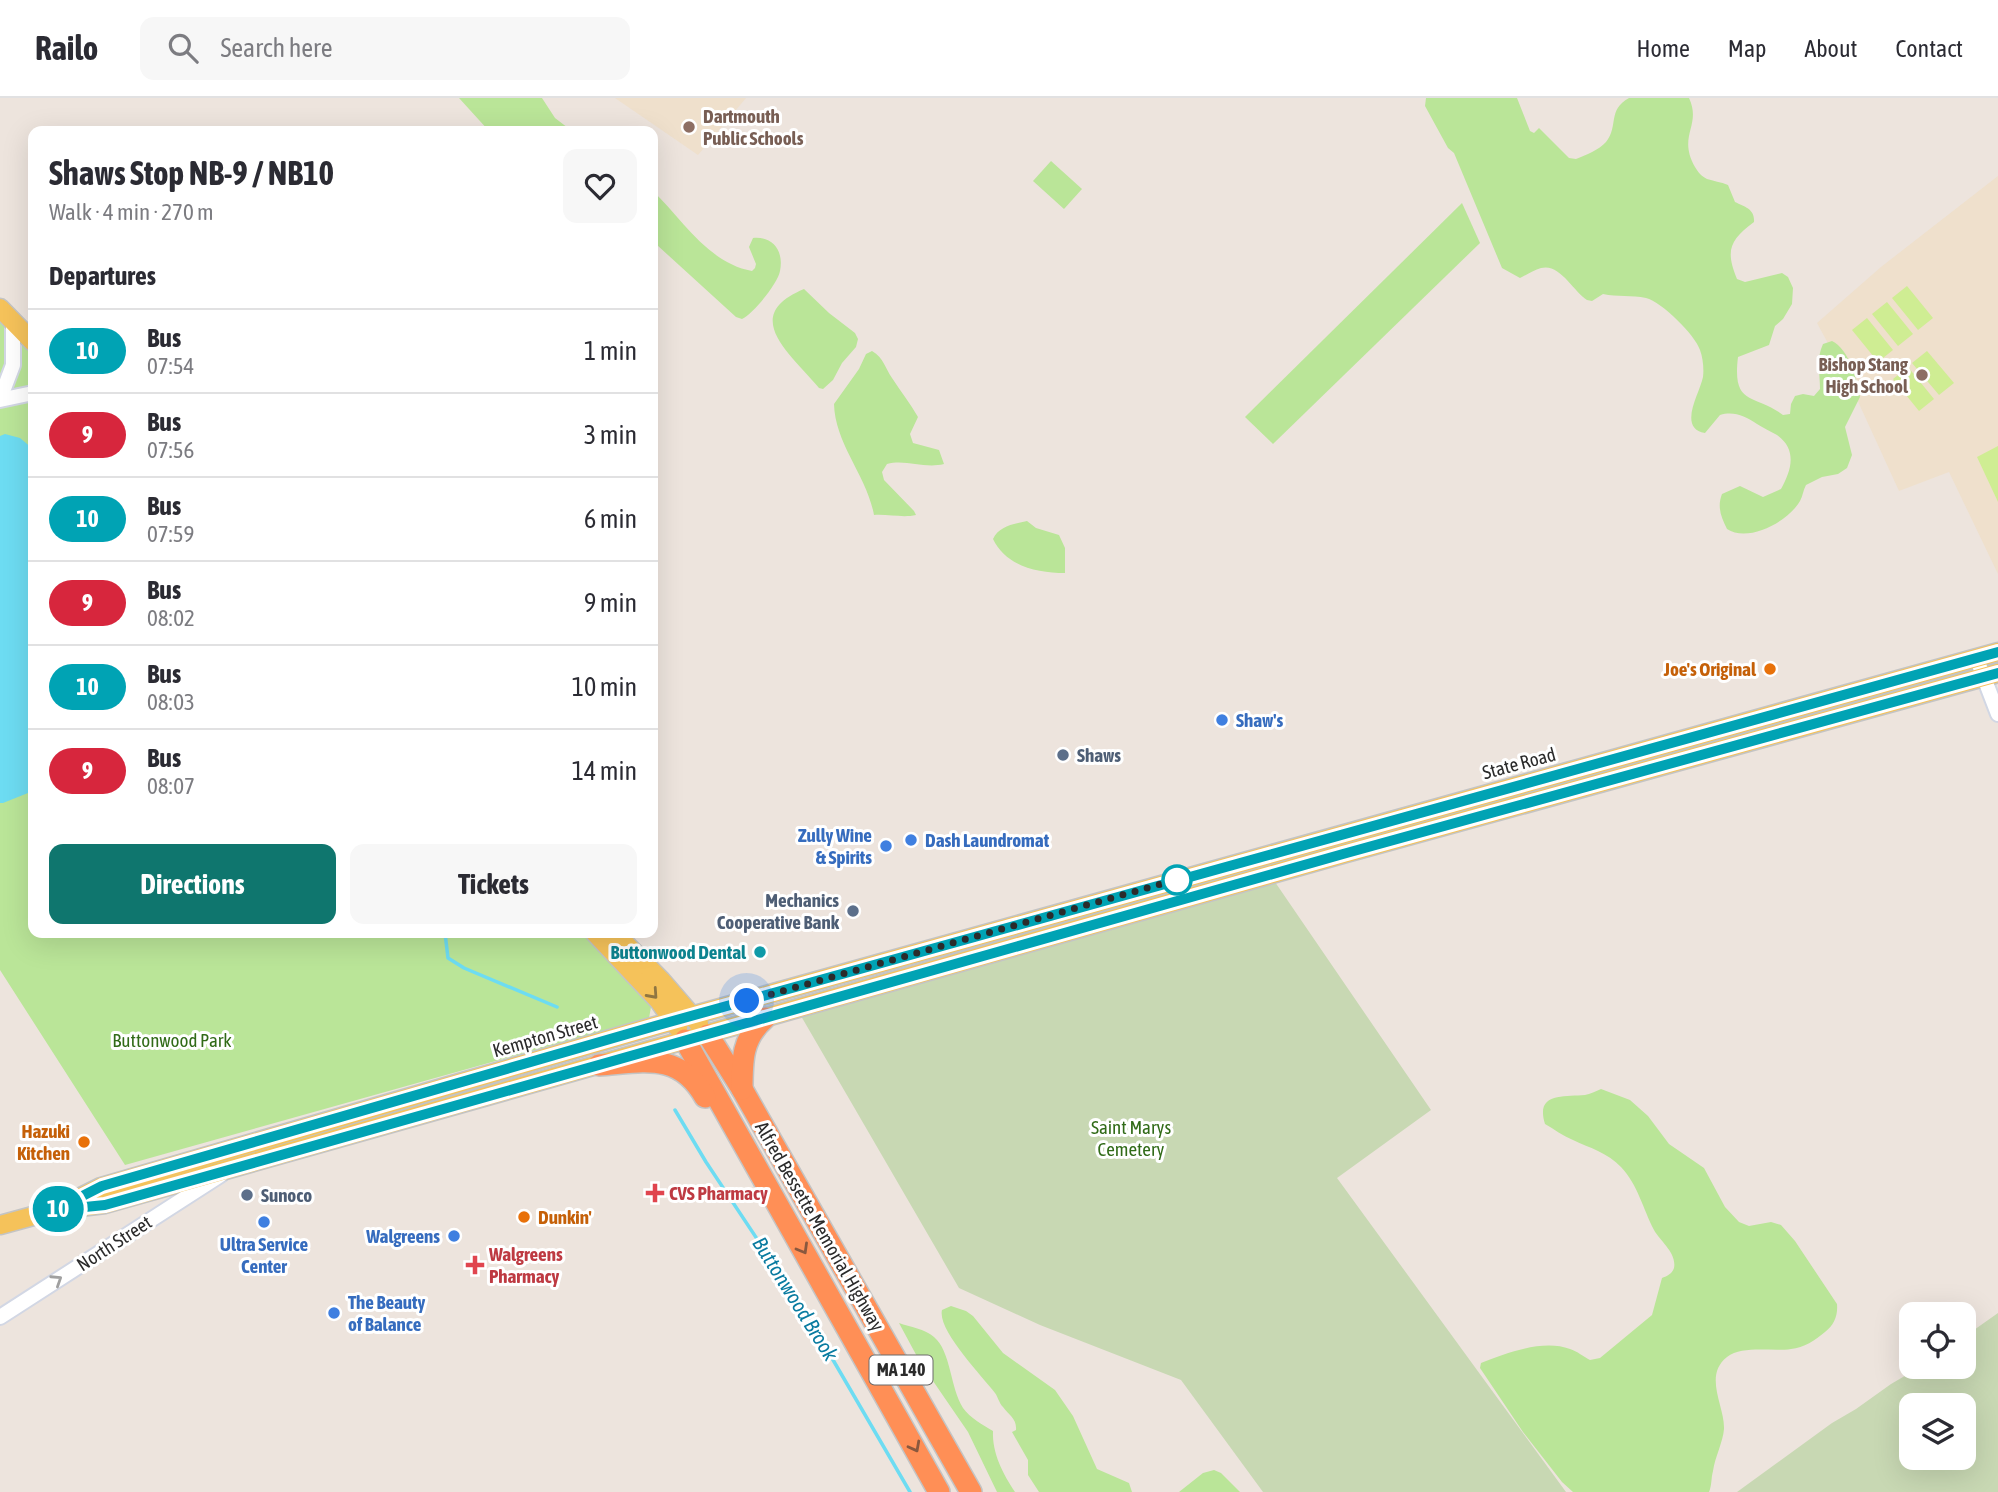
<!DOCTYPE html>
<meta charset="utf-8">
<style>
:root{--surface:#fff;--page:#f7f7f7;--text:#2b2b33;--muted:#7c7c81;--line:#e1e1e2;--accent:#0f766e}
body{margin:0;font-family:"Asap Condensed",sans-serif;background:var(--page);color:var(--text);height:100vh;display:flex;flex-direction:column;font-size:26px;white-space:nowrap}
*{box-sizing:border-box;margin:0}
p{font-size:23px;color:var(--muted)}
.icon{flex:none;width:38px;height:38px;fill:none;stroke:currentColor;stroke-width:2;stroke-linecap:round;stroke-linejoin:round}
.map{position:relative;flex:1;overflow:hidden}
.drawer{position:absolute;left:28px;top:28px;width:630px;height:812px;display:flex;flex-direction:column;background:var(--surface);border-radius:14px;box-shadow:0 7px 28px #0002}
.drawer>*{flex:none}
.badge{padding:0 14px;border-radius:23px;font-size:24px;line-height:46px}
.controls{position:absolute;left:1899px;top:1204px;display:grid;gap:14px}
.controls a{display:grid;place-items:center;width:77px;height:77px;border-radius:14px;background:var(--surface);box-shadow:0 7px 28px #0002;font-size:35px}
.you{position:absolute;width:35px;height:35px;margin:-18px;border:5px solid #fff;border-radius:50%;background:#1a73e8;box-shadow:0 0 0 10px #1a73e833}
.map>.badge{position:absolute;translate:-50% -50%;box-shadow:0 0 0 4px #fff}
h2{padding:0 21px;font-size:26px;line-height:63px}
.round{display:grid;place-items:center;flex:none;width:74px;height:74px;border-radius:14px;background:var(--page)}
.overview{display:flex;align-items:center;justify-content:space-between;height:119px;padding:0 21px}
h1{font-size:33px;font-weight:700;line-height:52px}
.action{display:flex;gap:14px;margin-top:auto;padding:14px 21px}
.action a{flex:1;height:80px;border-radius:14px;background:var(--accent);color:#fff;font-size:28px;font-weight:700;line-height:80px;text-align:center}
.action a+a{background:var(--page);color:var(--text)}
ul{padding:0;list-style:none}
li{display:flex;align-items:center;gap:21px;height:84px;padding:0 21px;border-top:2px solid var(--line)}
li div{flex:1}
li b{display:block;font-size:26px}
li em{font-style:normal}
li .badge{min-width:77px;font-weight:700;text-align:center}
header{display:flex;align-items:center;gap:42px;box-sizing:border-box;height:98px;padding:0 35px;background:var(--surface);border-bottom:2px solid var(--line)}
header strong{font-size:33px}
nav{display:flex;gap:38px;margin-inline-start:auto;font-size:24px}
.search{width:490px;height:63px;background:var(--page);display:flex;align-items:center;gap:18px;box-sizing:border-box;padding:0 24px;border-radius:14px;color:var(--muted);font-size:26px}
.map>svg:first-child{display:block}
</style>
<header>
<strong>Railo</strong>
<div class="search"><svg class="icon" aria-label="search" viewBox="0 0 24 24"><circle cx="10" cy="10" r="6"/><path d="M15 15l6 6"/></svg>Search here</div>
<nav><a>Home</a><a>Map</a><a>About</a><a>Contact</a></nav>
</header>
<div class="map">
<svg width="1998" height="1394" viewBox="0 0 1998 1394">
<rect width="100%" height="100%" fill="#ede4dd"/>
<g fill="#efe0cc">
<polygon points="615,0 746,0 698,57"/>
<polygon points="1998,78 1998,476 1949,374 1899,393 1850,286 1817,225 1881,169"/>
</g>
<g fill="#bae598">
<polygon points="459,0 542,0 555,20 572,33 489,33"/>
<path d="M 1426,0 L 1517,0 L 1530,33 L 1534,35 L 1539,30 L 1569,60 L 1576,61 C 1586,57 1599,52 1606,44 C 1619,28 1607,12 1629,0 L 1689,0 C 1702,28 1677,37 1695,69 C 1698,74 1701,78 1707,81 C 1713,83 1721,84 1728,87 L 1735,104 C 1745,109 1755,111 1754,124 C 1730,142 1725,152 1737,181 L 1745,184 L 1782,175 L 1788,179 L 1793,190 L 1792,206 L 1783,221 L 1775,228 L 1769,247 L 1738,259 C 1732,309 1754,295 1783,317 L 1790,316 L 1791,306 L 1795,298 L 1803,296 L 1814,298 L 1820,291 C 1820,275 1816,261 1823,246 L 1832,243 C 1849,251 1857,282 1860,299 L 1845,329 L 1852,357 L 1847,370 L 1838,376 L 1822,379 L 1806,387 C 1803,392 1803,398 1800,403 C 1788,424 1748,445 1727,431 C 1721,419 1717,409 1722,396 L 1740,388 L 1763,399 L 1781,391 C 1791,373 1798,352 1777,337 C 1770,333 1763,330 1757,326 C 1745,318 1734,313 1720,317 L 1705,335 C 1677,330 1700,295 1703,279 C 1704,271 1703,260 1700,252 C 1695,237 1662,204 1646,200 C 1632,197 1617,199 1603,196 L 1592,203 L 1587,202 C 1573,193 1560,165 1541,170 C 1534,172 1526,177 1520,180 L 1502,170 L 1454,55 L 1448,50 L 1425,8 Z"/>
<polygon points="1051,63 1082,91 1064,111 1033,83"/>
<path d="M 653,93 C 683,122 708,165 752,173 L 755,170 L 756,166 L 749,149 L 753,140 C 773,138 784,153 780,173 C 778,185 754,215 742,221 L 736,219 L 657,147 L 653,140 Z"/>
<polygon points="1462,105 1480,145 1273,346 1245,319"/>
<path d="M 804,191 L 829,215 L 855,235 L 858,241 L 856,249 L 842,265 L 833,282 L 823,291 L 819,290 C 791,256 739,218 804,191 Z"/>
<polygon points="0,220 33,254 33,835 585,835 643,897 651,909 649,920 125,1067 0,872"/>
<path d="M 872,253 C 884,260 885,270 892,280 C 901,294 910,305 918,319 L 910,336 L 913,345 L 939,352 L 944,366 C 924,371 906,361 887,366 L 882,374 L 884,382 L 914,413 L 916,417 C 903,420 888,416 874,417 C 867,378 835,346 834,306 L 859,271 L 866,256 Z"/>
<path d="M 1027,423 L 1036,430 L 1059,437 L 1065,450 L 1065,475 C 1037,475 1006,468 993,441 C 999,428 1013,426 1027,423 Z"/>
<path d="M 1601,991 L 1630,1002 L 1648,1018 L 1669,1046 L 1704,1070 L 1725,1109 L 1739,1124 L 1749,1128 L 1771,1124 L 1781,1127 L 1795,1143 L 1837,1206 C 1838,1218 1834,1227 1825,1234 C 1815,1242 1804,1250 1791,1251 C 1772,1254 1743,1247 1727,1259 C 1703,1278 1725,1308 1724,1331 C 1723,1344 1715,1359 1713,1373 C 1711,1380 1712,1387 1709,1394 L 1573,1394 L 1562,1384 L 1523,1334 L 1480,1270 L 1481,1265 C 1507,1255 1543,1241 1570,1251 C 1577,1253 1584,1259 1590,1262 L 1600,1260 L 1652,1217 L 1662,1180 C 1667,1178 1672,1176 1674,1170 C 1677,1155 1660,1143 1654,1132 C 1643,1111 1638,1087 1621,1069 C 1608,1055 1590,1050 1573,1042 C 1563,1038 1554,1031 1545,1026 C 1535,994 1564,999 1585,997 C 1590,996 1596,993 1601,991 Z"/>
<path d="M 951,1208 L 966,1213 L 973,1218 L 1003,1255 L 1055,1292 L 1073,1318 L 1097,1371 L 1129,1385 L 1132,1394 L 1039,1394 L 1028,1377 L 1028,1362 L 1012,1334 L 1016,1332 C 1017,1321 1009,1317 1003,1309 C 999,1305 998,1299 995,1295 C 982,1278 937,1232 942,1212 Z"/>
<path d="M 899,1225 C 910,1229 925,1231 934,1239 C 951,1253 950,1290 963,1310 C 970,1320 983,1327 993,1333 C 992,1355 1003,1376 1015,1394 L 997,1394 L 968,1334 L 920,1264 Z"/>
<polygon points="1214,1372 1221,1375 1240,1394 1179,1394 1203,1375"/>
</g>
<g fill="#c8d8b3" fill-rule="evenodd">
<polygon points="1275,784 1431,1012 1337,1080 1566,1394 1263,1394 1181,1282 1040,1227 959,1190 801,918"/>
<path d="M 1998,1215 L 1998,1394 L 1737,1394 L 1832,1325 L 1856,1311 L 1891,1286 L 1920,1269 L 1964,1269 L 1964,1239 ZM 1911,1307 L 1964,1307 L 1964,1360 L 1911,1360 Z"/>
</g>
<g fill="#cfed93">
<polygon points="1907,188 1933,220 1918,232 1892,200"/>
<polygon points="1887,204 1913,236 1898,248 1872,216"/>
<polygon points="1867,220 1893,252 1878,264 1852,232"/>
<polygon points="1927,253 1954,285 1939,297 1912,265"/>
<polygon points="1908,269 1934,301 1919,313 1893,281"/>
<polygon points="1998,348 1998,404 1977,359"/>
</g>
<polygon fill="#6ddcf2" points="5,336 20,340 33,351 33,693 3,705 0,705 0,338"/>
<g fill="none" stroke-linecap="round" stroke-linejoin="round">
<g stroke="#6ddcf2" stroke-width="3.5">
<polyline points="445,835 448,860 464,870 557,909"/>
<polyline points="675,1012 706,1064 801,1207 910,1394"/>
</g>
<defs>
<g id="minor">
<polyline points="0,301 13,267 13,222"/>
<polyline points="0,302 33,295"/>
<polyline points="1976,559 1998,616"/>
<polyline points="0,1219 222,1076"/>
</g>
<g id="major">
<polyline points="0,210 33,244"/>
<polyline points="595,835 659,903 678,930"/>
<polyline points="615,835 661,882 699,926"/>
<polyline points="67,1106 101,1089 655,928 1998,554"/>
<polyline points="0,1127 55,1112 105,1106 1343,756 1998,575"/>
</g>
<g id="highway">
<polyline points="708,937 742,991 971,1394"/>
<polyline points="685,942 939,1394"/>
<path d="M 599,967 C 643,964 679,953 705,999"/>
<path d="M 742,991 C 742,962 742,940 765,920"/>
</g>
</defs>
<use href="#minor" stroke="#d2d7e4" stroke-width="18"/>
<use href="#major" stroke="#c4c4c4" stroke-width="21"/>
<use href="#highway" stroke="#c4c4c4" stroke-width="24"/>
<use href="#minor" stroke="#fff" stroke-width="14"/>
<use href="#major" stroke="#f5c25a" stroke-width="18"/>
<use href="#highway" stroke="#ff8f56" stroke-width="21"/>
</g>
<defs><path id="oneway-chevron" d="M-2-3.5L2.5 0L-2 3.5" fill="none" stroke-width="1.6" stroke-linecap="round" stroke-linejoin="round" transform="scale(1.75)"/></defs>
<use stroke="#907642" href="#oneway-chevron" transform="translate(653 896) rotate(48)"/>
<g stroke="#8a583e">
<use href="#oneway-chevron" transform="translate(803 1151) rotate(60)"/>
<use href="#oneway-chevron" transform="translate(915 1349) rotate(62)"/>
</g>
<use stroke="#a0a0a0" href="#oneway-chevron" transform="translate(57 1182) rotate(-33)"/>
<g fill="none" stroke-linecap="round" stroke-linejoin="round">
<defs>
<polyline id="line" points="1998,554 655,928 102,1088 55,1112 105,1107 1343,756 1998,575"/>
</defs>
<use href="#line" stroke="#fff" stroke-width="16"/>
<use href="#line" stroke="#00a3b4" stroke-width="10"/>
<polyline stroke="#2b2b2b" stroke-width="7" stroke-dasharray="0 12.6" points="747,903 1186,779 1177,782"/>
</g>
<g fill="#8d6e63" stroke="#fff" stroke-width="2.5">
<circle cx="689" cy="29" r="7"/>
<circle cx="1922" cy="277" r="7"/>
</g>
<g fill="#e8710a" stroke="#fff" stroke-width="2.5">
<circle cx="1770" cy="571" r="7"/>
<circle cx="84" cy="1044" r="7"/>
<circle cx="524" cy="1119" r="7"/>
</g>
<g fill="#3f7fe0" stroke="#fff" stroke-width="2.5">
<circle cx="1222" cy="622" r="7"/>
<circle cx="911" cy="742" r="7"/>
<circle cx="886" cy="748" r="7"/>
<circle cx="264" cy="1124" r="7"/>
<circle cx="454" cy="1138" r="7"/>
<circle cx="334" cy="1215" r="7"/>
</g>
<g fill="#5c6f8a" stroke="#fff" stroke-width="2.5">
<circle cx="1063" cy="657" r="7"/>
<circle cx="853" cy="813" r="7"/>
<circle cx="247" cy="1097" r="7"/>
</g>
<circle fill="#fff" stroke="#00a3b4" stroke-width="3.5" cx="1177" cy="782" r="14"/>
<circle fill="#0f9aa8" stroke="#fff" stroke-width="2.5" cx="760" cy="854" r="7"/>
<g fill="#e0444e" stroke="#fff" stroke-width="2.5">
<path d="M651.5 1084.5h7v7h7v7h-7v7h-7v-7h-7v-7h7z"/>
<path d="M471.5 1156.5h7v7h7v7h-7v7h-7v-7h-7v-7h7z"/>
</g>
<g text-anchor="middle" stroke-width="6" stroke-linejoin="round" paint-order="stroke">
<rect fill="#fff" stroke="#6b6b6b" stroke-width="2" x="869.5" y="1257.5" width="63" height="29" rx="5"/>
<g font-size="18" font-weight="bold" fill="#2b2b2b">
<text x="901" y="1278">MA 140</text>
</g>
<g font-size="19" font-weight="bold" fill="#785e54" stroke="#fff" text-anchor="start">
<text x="703" y="25">Dartmouth<tspan x="703" dy="22">Public Schools</tspan></text>
<text x="1908" y="273" text-anchor="end">Bishop Stang<tspan x="1908" dy="22">High School</tspan></text>
</g>
<g font-size="19" font-weight="bold" fill="#c56008" stroke="#fff" text-anchor="end">
<text x="1756" y="578">Joe's Original</text>
<text x="70" y="1040">Hazuki<tspan x="70" dy="22">Kitchen</tspan></text>
<text x="538" y="1126" text-anchor="start">Dunkin'</text>
</g>
<g font-size="19" font-weight="bold" fill="#366cbe" stroke="#fff" text-anchor="start">
<text x="1236" y="629">Shaw's</text>
<text x="872" y="744" text-anchor="end">Zully Wine<tspan x="872" dy="22">&amp; Spirits</tspan></text>
<text x="925" y="749">Dash Laundromat</text>
<text x="440" y="1145" text-anchor="end">Walgreens</text>
<text x="264" y="1153" text-anchor="middle">Ultra Service<tspan x="264" dy="22">Center</tspan></text>
<text x="348" y="1211">The Beauty<tspan x="348" dy="22">of Balance</tspan></text>
</g>
<g font-size="19" font-weight="bold" fill="#4e5e75" stroke="#fff" text-anchor="start">
<text x="1077" y="664">Shaws</text>
<text x="839" y="809" text-anchor="end">Mechanics<tspan x="839" dy="22">Cooperative Bank</tspan></text>
<text x="261" y="1104">Sunoco</text>
</g>
<g font-size="19" fill="#2b2b2b" stroke="#fff">
<text transform="translate(1519 665) rotate(-15)" y="7">State Road</text>
<text transform="translate(545 938) rotate(-16)" y="7">Kempton Street</text>
<text transform="translate(820 1128) rotate(60)" y="7">Alfred Bessette Memorial Highway</text>
<text transform="translate(114 1145) rotate(-33)" y="7">North Street</text>
</g>
<g font-size="19" font-weight="bold" fill="#0d838f" stroke="#fff" text-anchor="end">
<text x="746" y="861">Buttonwood Dental</text>
</g>
<g font-size="19" fill="#316b18" stroke="#fff">
<text x="172" y="949">Buttonwood Park</text>
<text x="1131" y="1036">Saint Marys<tspan x="1131" dy="22">Cemetery</tspan></text>
</g>
<g font-size="19" font-weight="bold" fill="#be3a42" stroke="#fff" text-anchor="start">
<text x="669" y="1102">CVS Pharmacy</text>
<text x="489" y="1163">Walgreens<tspan x="489" dy="22">Pharmacy</tspan></text>
</g>
<g font-size="21" font-style="italic" fill="#097ba0" stroke="#fff">
<text transform="translate(795 1201) rotate(58)" y="7">Buttonwood Brook</text>
</g>
</g>
</svg>
<div class="controls">
<a><svg class="icon" aria-label="locate" viewBox="0 0 24 24"><circle cx="12" cy="12" r="6"/><path d="M12 2v4M12 18v4M2 12h4M18 12h4"/></svg></a>
<a><svg class="icon" aria-label="layers" viewBox="0 0 24 24"><path d="M12 4l9 5-9 5-9-5zM3 14l9 5 9-5"/></svg></a>
</div>
<div class="you" style="left:747px;top:903px"></div>
<b class="badge" style="left:58px;top:1111px;background:#00a3b4;color:#fff">10</b>
<section class="drawer">
<div class="overview"><div><h1>Shaws Stop NB-9 / NB10</h1><p>Walk · 4 min · 270 m</p></div><a class="round"><svg class="icon" aria-label="heart" viewBox="0 0 24 24"><path d="M12 20l-8-8c-3-5 5-10 8-4 3-6 11-1 8 4z"/></svg></a></div>
<h2>Departures</h2>
<ul>
<li><span class="badge" style="background:#00a3b4;color:#fff">10</span><div><b>Bus</b><p>07:54</p></div><em>1 min</em></li>
<li><span class="badge" style="background:#d7263d;color:#fff">9</span><div><b>Bus</b><p>07:56</p></div><em>3 min</em></li>
<li><span class="badge" style="background:#00a3b4;color:#fff">10</span><div><b>Bus</b><p>07:59</p></div><em>6 min</em></li>
<li><span class="badge" style="background:#d7263d;color:#fff">9</span><div><b>Bus</b><p>08:02</p></div><em>9 min</em></li>
<li><span class="badge" style="background:#00a3b4;color:#fff">10</span><div><b>Bus</b><p>08:03</p></div><em>10 min</em></li>
<li><span class="badge" style="background:#d7263d;color:#fff">9</span><div><b>Bus</b><p>08:07</p></div><em>14 min</em></li>
</ul>
<div class="action"><a>Directions</a><a>Tickets</a></div>
</section>
</div>
